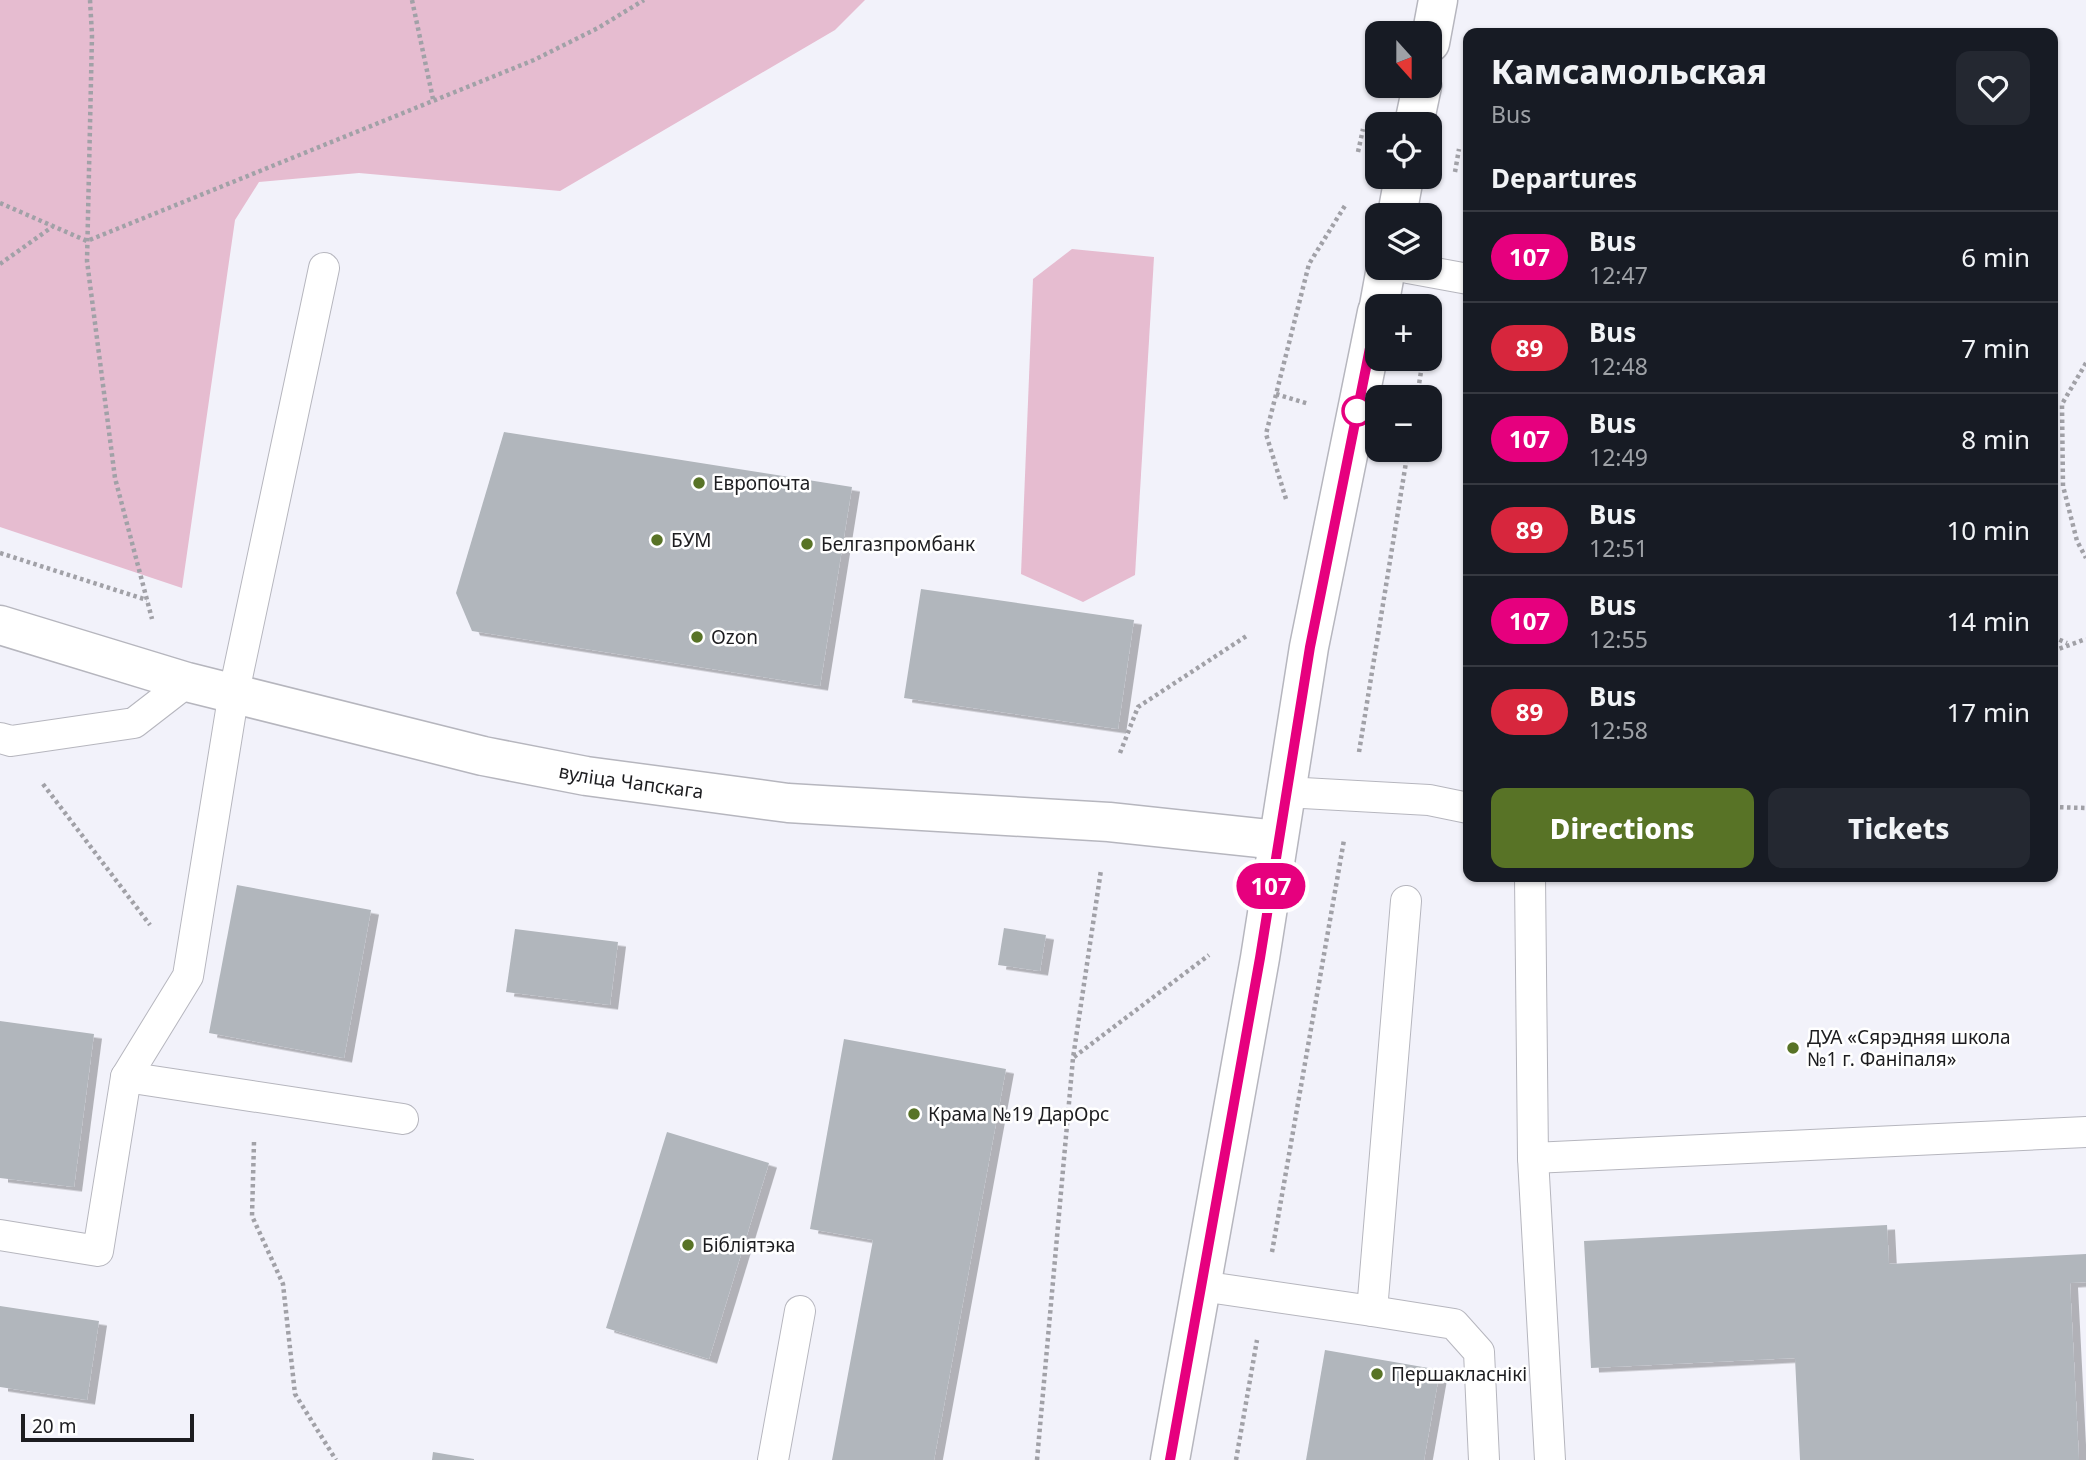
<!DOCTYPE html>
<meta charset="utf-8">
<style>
:root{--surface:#171b24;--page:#242831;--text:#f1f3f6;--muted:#9ea1a6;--line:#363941;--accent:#587326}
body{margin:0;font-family:"Noto Sans",sans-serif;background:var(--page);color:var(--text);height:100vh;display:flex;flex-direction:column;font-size:26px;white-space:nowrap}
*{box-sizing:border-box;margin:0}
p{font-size:23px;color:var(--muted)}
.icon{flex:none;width:38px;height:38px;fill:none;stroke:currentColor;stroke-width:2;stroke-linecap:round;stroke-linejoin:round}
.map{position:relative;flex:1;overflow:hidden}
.details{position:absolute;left:1463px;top:28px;width:595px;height:854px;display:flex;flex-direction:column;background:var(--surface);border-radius:14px;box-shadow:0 2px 5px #0004}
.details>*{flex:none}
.badge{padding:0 14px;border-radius:23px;font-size:24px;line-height:46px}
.needle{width:46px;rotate:159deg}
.buttons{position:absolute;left:1365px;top:21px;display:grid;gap:14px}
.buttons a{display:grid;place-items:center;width:77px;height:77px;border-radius:14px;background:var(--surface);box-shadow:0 2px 5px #0004;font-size:35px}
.scale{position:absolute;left:21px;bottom:18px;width:173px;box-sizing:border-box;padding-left:7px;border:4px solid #1d1d20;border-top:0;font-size:19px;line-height:24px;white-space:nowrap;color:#1d1d20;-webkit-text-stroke:5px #fff;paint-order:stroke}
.map>.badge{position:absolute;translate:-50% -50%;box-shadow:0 0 0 4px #fff}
h2{padding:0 28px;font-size:26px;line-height:63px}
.round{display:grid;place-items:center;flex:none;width:74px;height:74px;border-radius:14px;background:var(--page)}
.head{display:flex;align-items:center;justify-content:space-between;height:119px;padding:0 28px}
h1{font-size:33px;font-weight:800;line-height:52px}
.action{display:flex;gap:14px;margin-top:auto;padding:14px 28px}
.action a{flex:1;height:80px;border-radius:14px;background:var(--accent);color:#fff;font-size:28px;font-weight:800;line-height:80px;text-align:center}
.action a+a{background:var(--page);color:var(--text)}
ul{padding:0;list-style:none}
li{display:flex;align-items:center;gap:21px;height:91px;padding:0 28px;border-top:2px solid var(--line)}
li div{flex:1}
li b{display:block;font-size:26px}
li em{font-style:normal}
li .badge{min-width:77px;font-weight:700;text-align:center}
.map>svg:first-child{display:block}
</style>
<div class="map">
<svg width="2086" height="1460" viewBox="0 0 2086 1460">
<defs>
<filter id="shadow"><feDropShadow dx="8" dy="4.5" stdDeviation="0" flood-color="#0004"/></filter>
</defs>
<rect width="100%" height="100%" fill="#f2f2fa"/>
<g fill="#e6bcd0">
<polygon points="0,0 865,0 835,30 560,191 359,173 259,182 235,220 182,588 0,527"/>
<polygon points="1072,249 1154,257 1135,575 1083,602 1021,574 1033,279"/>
</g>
<g fill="#b1b6bc" filter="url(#shadow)">
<polygon points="504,432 852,487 820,686 472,631 456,593"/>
<polygon points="921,589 1134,620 1118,729 904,698"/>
<polygon points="237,885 371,910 344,1058 209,1033"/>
<polygon points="1004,928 1046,935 1040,971 998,965"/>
<polygon points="515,929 618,942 610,1005 506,992"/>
<polygon points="0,1021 94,1034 74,1187 0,1178"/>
<polygon points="844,1039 1006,1069 934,1460 832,1460 873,1240 810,1229"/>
<polygon points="667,1132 769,1163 709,1359 606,1328"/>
<polygon points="1887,1225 1889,1264 2086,1254 2086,1282 2070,1283 2079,1460 1800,1460 1795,1358 1591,1368 1584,1241"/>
<polygon points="0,1306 99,1321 87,1400 0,1387"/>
<polygon points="1325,1350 1440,1370 1424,1460 1306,1460"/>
<polygon points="433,1452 474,1459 474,1460 432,1460"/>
</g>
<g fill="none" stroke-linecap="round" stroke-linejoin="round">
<defs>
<g id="lane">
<polyline points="324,268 234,692 188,976 126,1077 403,1119"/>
<polyline points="1408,268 1468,279"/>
<polyline points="0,738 11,741 134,723 187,682"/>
<polyline points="1285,792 1429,800 1468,808"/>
<polyline points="1530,877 1533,1158 1550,1460"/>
<polyline points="1533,1158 2086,1132"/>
<polyline points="0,1235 98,1251 126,1077"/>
<polyline points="1201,1286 1372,1311 1406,901"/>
<polyline points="1372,1311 1454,1324 1479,1352 1484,1460"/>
<polyline points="773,1460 800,1311"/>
</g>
<g id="street">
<path id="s1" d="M 0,625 L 187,682 L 483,756 L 586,776 L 788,803 L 1109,822 L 1278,840"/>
</g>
<g id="secondary">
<polyline points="1430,43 1438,0"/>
<polyline points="1414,124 1422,86"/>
<polyline points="1397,215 1404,177"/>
<polyline points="1379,306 1386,268"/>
<polyline points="1170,1460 1260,958 1309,647 1377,312"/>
</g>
</defs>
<use href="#lane" stroke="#b6b6be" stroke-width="32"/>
<use href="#street" stroke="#b6b6be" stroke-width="41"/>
<use href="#secondary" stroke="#b6b6be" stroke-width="41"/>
<g stroke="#a1a1a7" stroke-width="4.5" stroke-dasharray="3.5 3.5" stroke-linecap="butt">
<polyline points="90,0 92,35 87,261 115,478 152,619"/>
<polyline points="412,0 433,99"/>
<polyline points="1358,152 1363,129"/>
<polyline points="1455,172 1459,149"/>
<polyline points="0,203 87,241 534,60 598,28 644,0"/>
<polyline points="0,264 52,227"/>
<polyline points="2086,363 2062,404 2063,486 2077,541 2086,558"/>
<polyline points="1276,394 1309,404"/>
<polyline points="1417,397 1423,359"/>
<polyline points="1286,499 1266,434 1309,264 1346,204"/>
<polyline points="0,553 147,600"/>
<polyline points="2053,637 2067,643"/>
<polyline points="2053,651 2086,639"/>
<polyline points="1359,752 1408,450"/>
<polyline points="1120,753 1138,707 1248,635"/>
<polyline points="43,784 150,925"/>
<polyline points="2053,807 2086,808"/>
<polyline points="1074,1057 1209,955"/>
<polyline points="254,1142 252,1216 283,1284 295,1394 336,1460"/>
<polyline points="1272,1252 1344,840"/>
<polyline points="1037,1460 1073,1058 1101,870"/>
<polyline points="1236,1460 1257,1340"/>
</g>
<use href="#lane" stroke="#fff" stroke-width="30"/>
<use href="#street" stroke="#fff" stroke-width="38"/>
<use href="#secondary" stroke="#fff" stroke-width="38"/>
</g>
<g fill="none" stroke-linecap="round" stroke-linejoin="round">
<defs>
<polyline id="line" points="1170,1460 1260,958 1310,647 1377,313"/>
</defs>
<use href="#line" stroke="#fff" stroke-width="16"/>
<use href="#line" stroke="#e6007e" stroke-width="10"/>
</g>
<circle fill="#fff" stroke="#e6007e" stroke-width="3.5" cx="1357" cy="411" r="14"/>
<g fill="#587326" stroke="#fff" stroke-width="2.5">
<circle cx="699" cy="483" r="7"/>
<circle cx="657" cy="540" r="7"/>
<circle cx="807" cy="544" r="7"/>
<circle cx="697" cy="637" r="7"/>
<circle cx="1793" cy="1048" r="7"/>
<circle cx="914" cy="1114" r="7"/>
<circle cx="688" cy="1245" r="7"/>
<circle cx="1377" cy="1374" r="7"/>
</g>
<g text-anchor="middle" stroke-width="5" stroke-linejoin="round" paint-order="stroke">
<g font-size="19" fill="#1d1d20" stroke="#fff" text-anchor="start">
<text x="713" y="490">Европочта</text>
<text x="671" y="547">БУМ</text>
<text x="821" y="551">Белгазпромбанк</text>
<text x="711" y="644">Ozon</text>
<text x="1807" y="1044">ДУА «Сярэдняя школа<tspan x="1807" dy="22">№1 г. Фаніпаля»</tspan></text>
<text x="928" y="1121">Крама №19 ДарОрс</text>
<text x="702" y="1252">Бібліятэка</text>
<text x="1391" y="1381">Першакласнікі</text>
</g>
<g font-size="19" fill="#1d1d20" stroke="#fff">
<text dy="7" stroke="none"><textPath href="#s1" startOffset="651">вуліца Чапскага</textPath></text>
</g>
</g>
</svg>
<div class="buttons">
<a><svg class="needle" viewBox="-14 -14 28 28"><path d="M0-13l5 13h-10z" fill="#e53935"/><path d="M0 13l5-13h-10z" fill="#9ea1a6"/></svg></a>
<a><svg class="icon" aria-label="locate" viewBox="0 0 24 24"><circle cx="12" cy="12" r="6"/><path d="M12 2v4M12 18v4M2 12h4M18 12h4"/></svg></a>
<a><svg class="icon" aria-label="layers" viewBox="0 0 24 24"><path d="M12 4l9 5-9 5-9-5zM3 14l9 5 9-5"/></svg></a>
<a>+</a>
<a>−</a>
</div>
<div class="scale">20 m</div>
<b class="badge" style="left:1271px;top:886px;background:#e6007e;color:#fff">107</b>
<section class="details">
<div class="head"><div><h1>Камсамольская</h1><p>Bus</p></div><a class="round"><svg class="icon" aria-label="heart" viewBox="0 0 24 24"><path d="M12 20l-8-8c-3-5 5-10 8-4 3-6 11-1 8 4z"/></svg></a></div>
<h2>Departures</h2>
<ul>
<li><span class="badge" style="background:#e6007e;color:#fff">107</span><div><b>Bus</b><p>12:47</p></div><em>6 min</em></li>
<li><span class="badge" style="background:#d7263d;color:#fff">89</span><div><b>Bus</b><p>12:48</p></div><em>7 min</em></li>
<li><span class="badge" style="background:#e6007e;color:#fff">107</span><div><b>Bus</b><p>12:49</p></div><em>8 min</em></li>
<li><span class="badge" style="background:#d7263d;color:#fff">89</span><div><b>Bus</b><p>12:51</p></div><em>10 min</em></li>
<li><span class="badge" style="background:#e6007e;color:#fff">107</span><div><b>Bus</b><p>12:55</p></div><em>14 min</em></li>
<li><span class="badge" style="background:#d7263d;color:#fff">89</span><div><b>Bus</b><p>12:58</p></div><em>17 min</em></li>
</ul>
<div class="action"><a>Directions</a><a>Tickets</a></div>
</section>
</div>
